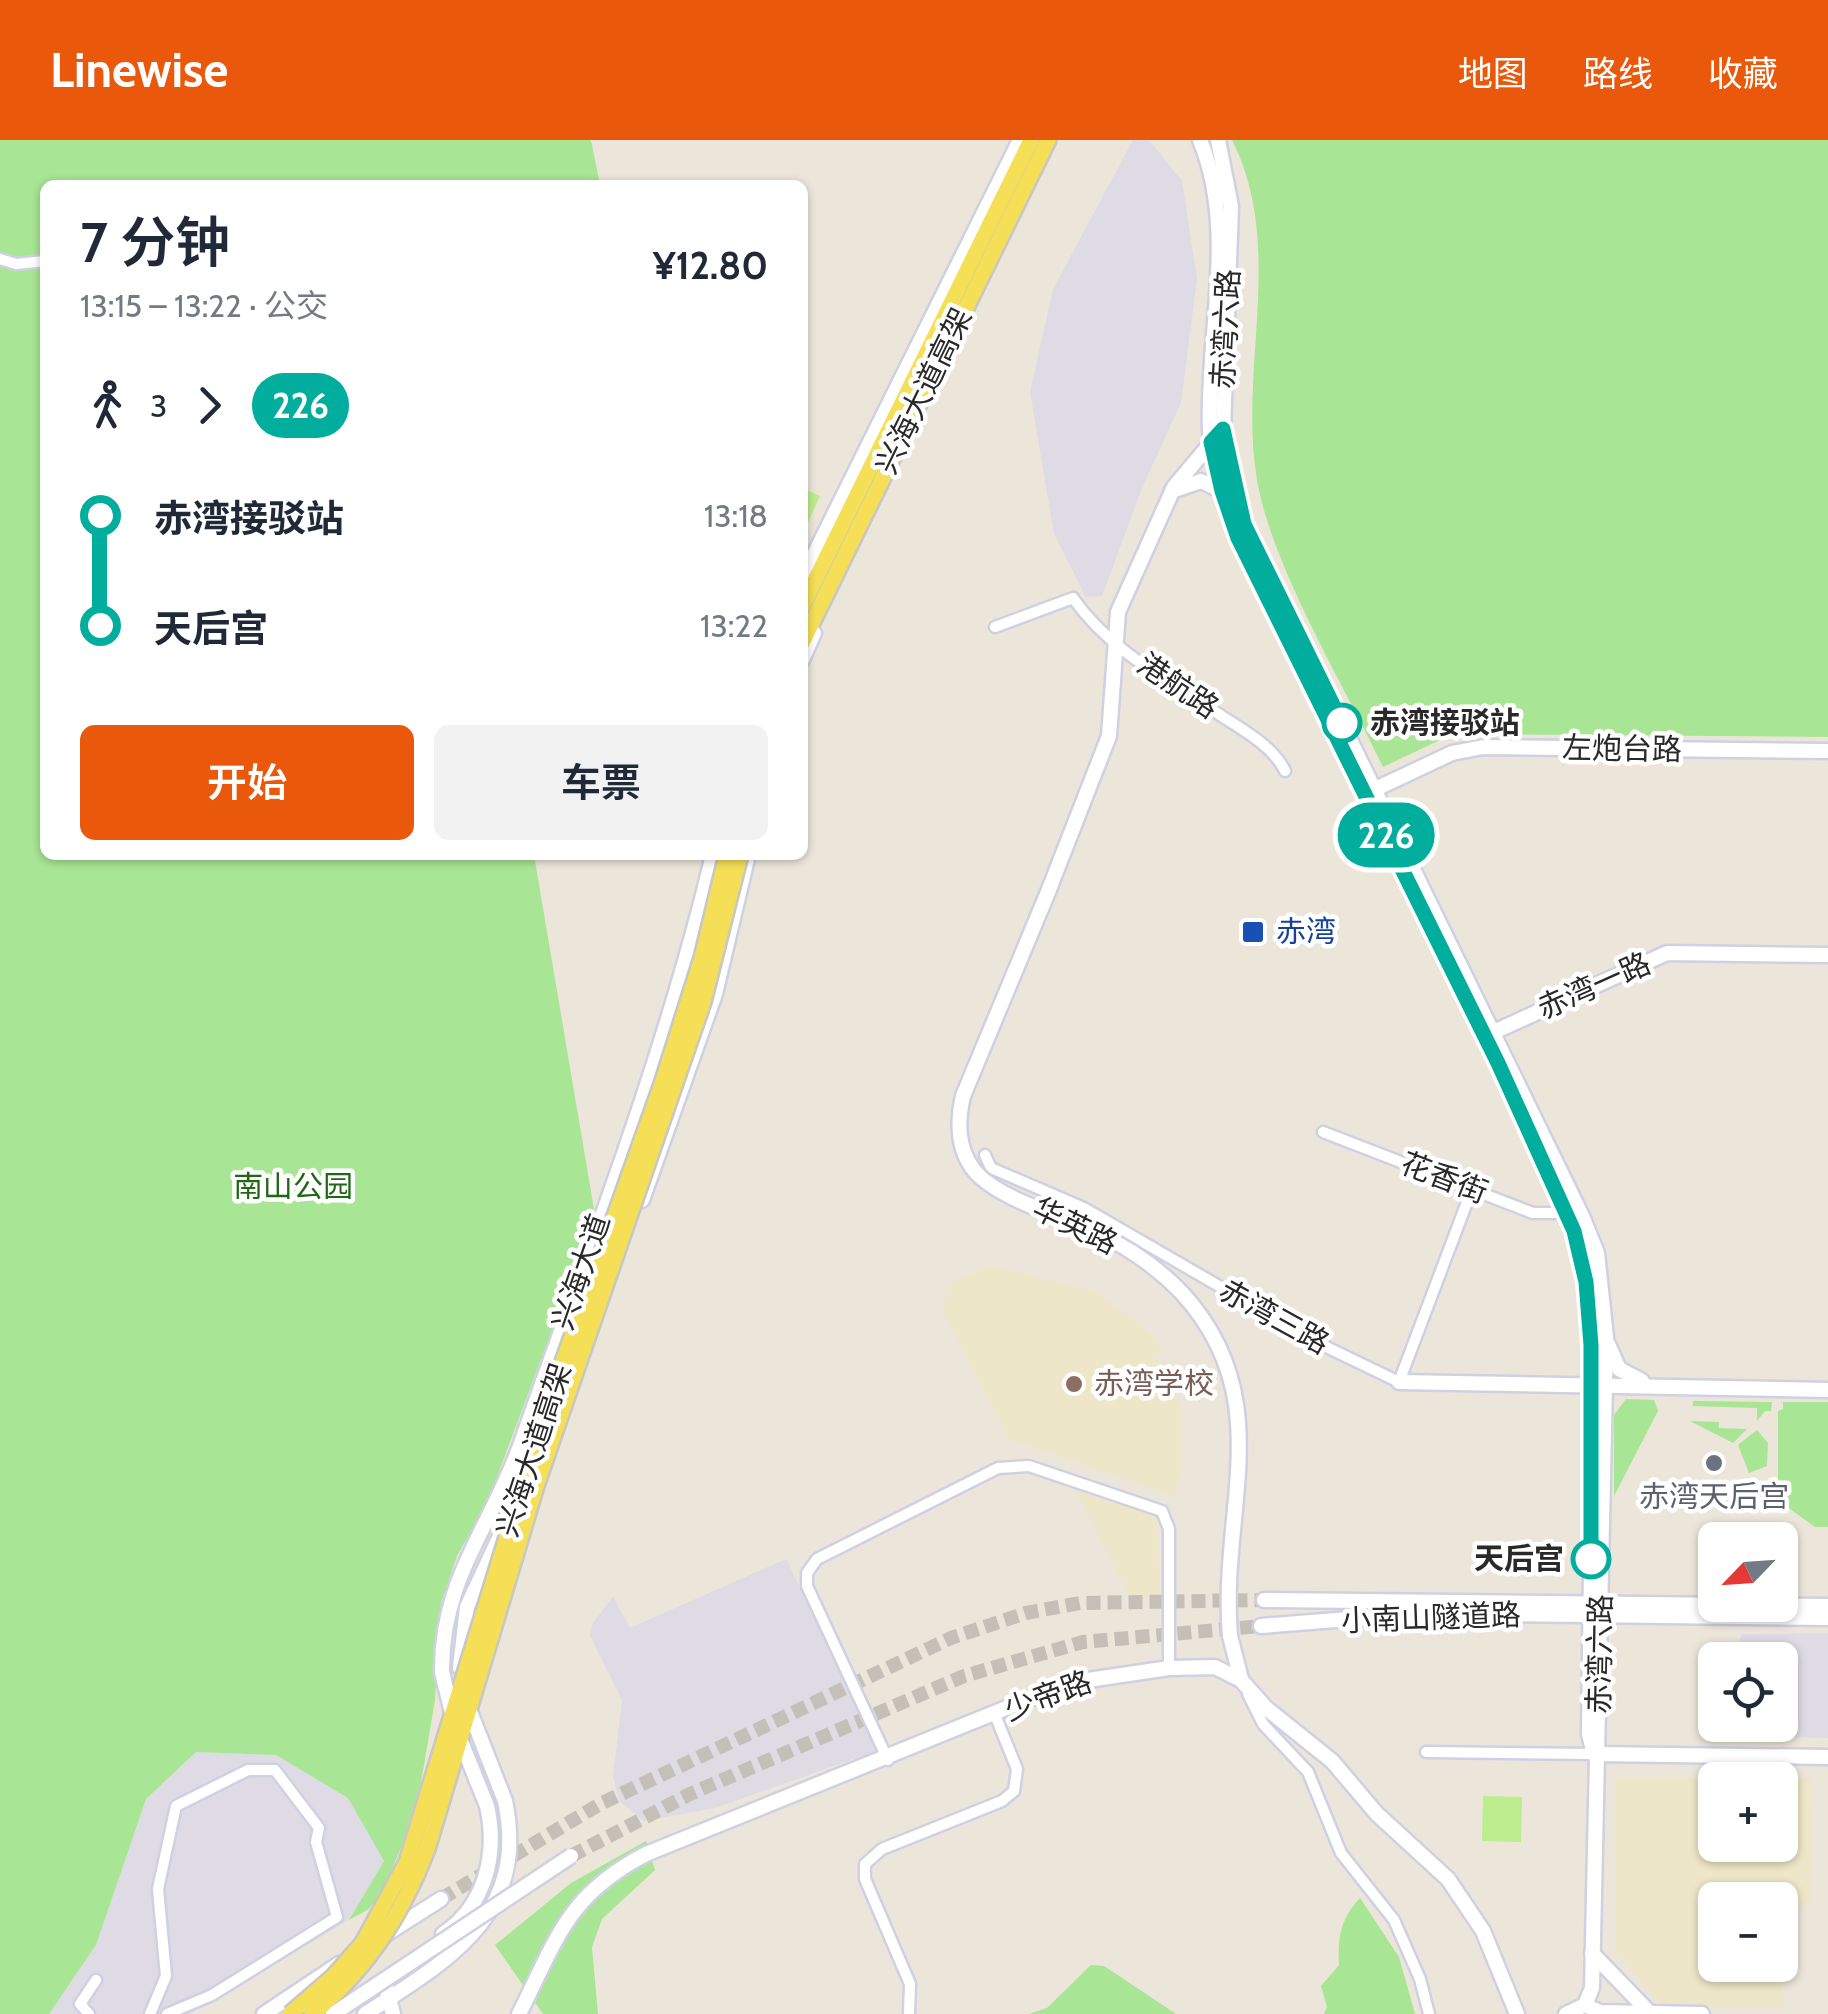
<!DOCTYPE html>
<html lang="zh">
<meta charset="utf-8">
<style>
:root{--surface:#fff;--page:#f2f2f3;--text:#1f2937;--muted:#747a83;--accent:#ea580c}
body{margin:0;font-family:Cabin,"Noto Sans SC",sans-serif;background:var(--page);color:var(--text);height:100vh;display:flex;flex-direction:column;font-size:38px;white-space:nowrap}
*{box-sizing:border-box;margin:0}
p{font-size:32px;color:var(--muted)}
.icon{flex:none;width:55px;height:55px;fill:none;stroke:currentColor;stroke-width:2;stroke-linecap:round;stroke-linejoin:round}
.map{position:relative;flex:1;overflow:hidden}
.sheet{position:absolute;left:40px;top:40px;width:768px;height:680px;display:flex;flex-direction:column;background:var(--surface);border-radius:15px;box-shadow:0 2px 8px #0004}
.sheet>*{flex:none}
.badge{padding:0 20px;border-radius:32px;font-size:35px;line-height:65px}
.needle{width:65px;rotate:245deg}
.controls{position:absolute;left:1698px;top:1382px;display:grid;gap:20px}
.controls a{display:grid;place-items:center;width:100px;height:100px;border-radius:15px;background:var(--surface);box-shadow:0 2px 8px #0004;font-size:50px}
.map>.badge{position:absolute;translate:-50% -50%;box-shadow:0 0 0 5px #fff}
.legs{display:flex;align-items:center;gap:15px;height:110px;padding:0 40px;font-size:32px}
.legs p{margin-inline-start:auto}
.headline{display:flex;align-items:center;justify-content:space-between;height:170px;padding:0 40px}
h1{font-size:55px;font-weight:600;line-height:75px}
.primary-button{display:flex;gap:20px;margin-top:auto;padding:20px 40px}
.primary-button a{flex:1;height:115px;border-radius:15px;background:var(--accent);color:#fff;font-size:40px;font-weight:600;line-height:115px;text-align:center}
.primary-button a+a{background:var(--page);color:var(--text)}
ul{padding:0 40px;list-style:none}
li{display:flex;align-items:center;gap:35px;height:110px;font-size:38px}
li i{display:grid;place-items:center;width:15px;height:100%;margin:0 12px;background:currentColor}
li i::after{content:'';width:25px;height:25px;margin:-12px;border:8px solid;border-radius:50%;background:var(--surface)}
li p{margin-inline-start:auto}
li:first-child i{background:linear-gradient(#0000 50%,currentColor 0)}
li:last-child i{background:linear-gradient(currentColor 50%,#0000 0)}
header{display:flex;align-items:center;gap:60px;box-sizing:border-box;height:140px;padding:0 50px;background:var(--accent);color:#fff}
header strong{font-size:48px}
nav{display:flex;gap:55px;margin-inline-start:auto;font-size:35px}
.map>svg:first-child{display:block}
</style>
<header>
<strong>Linewise</strong>
<nav><a>地图</a><a>路线</a><a>收藏</a></nav>
</header>
<div class="map">
<svg width="1828" height="1874" viewBox="0 0 1828 1874">
<rect width="100%" height="100%" fill="#ece6da"/>
<g fill="#dedbe4">
<polygon points="1133,0 1149,0 1182,41 1197,138 1181,263 1142,348 1102,456 1086,457 1054,394 1030,252 1053,149"/>
<polygon points="786,1419 879,1610 715,1668 644,1681 620,1662 613,1636 622,1560 590,1496 593,1483 613,1456 630,1488"/>
<polygon points="1828,1493 1828,1598 1733,1596 1733,1585 1780,1585 1780,1520 1735,1520 1741,1494"/>
<polygon points="196,1612 276,1615 348,1658 384,1721 349,1780 190,1874 49,1874 96,1805 146,1659"/>
</g>
<g fill="#eee6c8" fill-rule="evenodd">
<polygon points="990,1126 1097,1152 1153,1196 1164,1211 1155,1216 1182,1272 1181,1329 1174,1356 1009,1299 942,1169 950,1144"/>
<polygon points="1077,1352 1147,1373 1157,1382 1160,1459 1131,1458"/>
<path d="M 1616,1638 L 1812,1638 L 1810,1765 L 1783,1766 L 1783,1868 L 1662,1866 L 1615,1810 ZM 1715,1640 L 1780,1640 L 1780,1705 L 1715,1705 ZM 1715,1760 L 1780,1760 L 1780,1825 L 1715,1825 Z"/>
</g>
<g fill="#a8e594">
<polygon points="0,0 591,0 600,45 45,45 45,715 534,715 595,1075 488,1361 457,1416 441,1463 435,1560 421,1643 402,1705 383,1751 369,1769 349,1780 384,1721 348,1658 276,1615 196,1612 146,1659 96,1805 49,1874 0,1874"/>
<path d="M 1232,0 L 1828,0 L 1828,597 L 1465,594 L 1438,601 L 1383,627 C 1344,545 1272,427 1257,340 C 1238,227 1286,107 1232,0 Z"/>
<polygon points="1626,1259 1654,1260 1658,1271 1614,1356 1614,1275"/>
<polygon points="1693,1261 1772,1262 1771,1271 1765,1271 1757,1281 1757,1268 1693,1266"/>
<polygon points="1783,1262 1828,1262 1828,1387 1815,1387 1782,1363 1778,1365 1778,1271 1783,1269"/>
<polygon points="1690,1281 1719,1282 1719,1288 1747,1289 1733,1303"/>
<polygon points="1757,1290 1768,1303 1767,1326 1749,1333 1738,1305"/>
<polygon points="646,1701 655,1730 602,1779 592,1807 598,1874 543,1874 495,1805 571,1743"/>
<path d="M 1360,1758 L 1399,1817 L 1415,1874 L 1324,1874 L 1327,1867 L 1321,1846 L 1339,1825 C 1338,1796 1340,1780 1360,1758 Z"/>
<polygon points="1091,1825 1104,1826 1176,1874 1029,1874 1047,1868"/>
</g>
<g fill="#bced8f">
<polygon points="803,348 820,356 803,393"/>
<polygon points="1483,1656 1522,1657 1521,1702 1482,1701"/>
</g>
<g fill="none" stroke-linecap="round" stroke-linejoin="round">
<g stroke="#c5c0b7" stroke-width="14" stroke-dasharray="14 7" stroke-linecap="butt">
<polyline points="571,1716 690,1654 964,1536 1083,1502 1261,1486"/>
<polyline points="441,1759 600,1664 951,1498 1026,1473 1080,1463 1264,1460"/>
</g>
<defs>
<g id="street">
<polyline points="0,119 16,124 45,121"/>
<path d="M 995,487 L 1073,458 C 1109,510 1169,541 1220,575 C 1243,590 1273,606 1285,631"/>
<polyline points="1323,992 1533,1073 1566,1073"/>
<polyline points="985,1015 991,1028 1084,1068 1314,1201 1399,1242 1472,1049"/>
<polyline points="1248,1554 1263,1584 1308,1632 1341,1713 1394,1780 1420,1839 1429,1874"/>
<polyline points="1426,1612 1595,1614"/>
<polyline points="888,1620 807,1446 807,1433 817,1419 998,1328 1029,1326 1162,1371 1169,1389 1169,1528"/>
<polyline points="89,1874 80,1864 96,1840"/>
<polyline points="150,1874 166,1836 158,1749 176,1666 248,1630 275,1630 319,1688 316,1702 337,1777 212,1855 167,1874"/>
<polyline points="909,1874 910,1844 865,1739 865,1724 882,1709 1002,1661 1014,1651 1017,1629 995,1575"/>
</g>
<g id="secondary">
<path d="M 1200,0 C 1238,92 1206,195 1210,291 C 1212,322 1221,351 1231,380 L 1498,923 L 1580,1109 L 1590,1178 L 1593,1263 L 1589,1594 L 1594,1614"/>
<polyline points="1218,0 1231,66 1223,289 1238,370 1582,1076 1597,1113 1606,1197 1592,1848 1585,1865 1566,1874"/>
<polyline points="1172,351 1201,341 1222,351"/>
<polyline points="802,439 1020,0"/>
<polyline points="802,520 814,493"/>
<polyline points="1367,653 1452,613 1483,607 1828,611"/>
<polyline points="1048,752 1109,596 1118,472 1174,347 1216,297"/>
<polyline points="1485,896 1667,813 1828,815"/>
<polyline points="642,1060 715,854 748,715"/>
<polyline points="1608,1204 1619,1229 1642,1241"/>
<polyline points="1399,1242 1828,1250"/>
<polyline points="1264,1460 1828,1466"/>
<polyline points="1261,1486 1424,1473 1828,1478"/>
<polyline points="1230,1496 1241,1539"/>
<polyline points="460,1528 467,1467 508,1379"/>
<path d="M 442,1532 C 441,1439 490,1389 520,1306 C 589,1111 665,916 713,715"/>
<polyline points="1595,1614 1828,1617"/>
<path d="M 443,1794 C 485,1766 498,1714 487,1666"/>
<polyline points="383,1796 441,1759"/>
<polyline points="1592,1813 1650,1873"/>
<polyline points="387,1850 393,1874"/>
<polyline points="1585,1865 1600,1872 1702,1874"/>
<polyline points="264,1874 339,1824"/>
<path d="M 365,1874 C 448,1820 529,1776 505,1661"/>
<path d="M 519,1874 C 557,1799 567,1755 646,1714 L 1068,1543 L 1169,1528 L 1215,1527 L 1241,1540 L 1266,1568 L 1332,1621 L 1377,1674 L 1448,1739 L 1483,1791 L 1517,1874"/>
</g>
<g id="primary">
<polyline points="802,467 1031,0"/>
<polyline points="802,503 1048,0"/>
</g>
</defs>
<use href="#street" stroke="#cfd1e3" stroke-width="15"/>
<use href="#secondary" stroke="#cfd1e3" stroke-width="19"/>
<use href="#primary" stroke="#c7c7c7" stroke-width="20"/>
<use href="#street" stroke="#fff" stroke-width="10"/>
<use href="#secondary" stroke="#fff" stroke-width="14"/>
<use href="#primary" stroke="#f5df56" stroke-width="15"/>
<defs>
<g id="secondary-bridge">
<path d="M 1048,752 L 963,956 C 957,982 957,1007 973,1029 C 995,1058 1061,1076 1095,1092 C 1126,1106 1158,1128 1182,1153 C 1280,1260 1219,1371 1230,1496"/>
<polyline points="442,1532 456,1589 487,1666"/>
<polyline points="467,1564 505,1661"/>
<polyline points="333,1874 571,1716"/>
</g>
<g id="primary-bridge">
<polyline points="290,1874 333,1837 363,1803 407,1722 548,1264 662,944 702,818 727,715"/>
<path d="M 312,1874 C 367,1830 402,1774 427,1709 L 536,1346 L 703,862 L 740,715"/>
</g>
</defs>
<use href="#secondary-bridge" stroke="#cfd1e3" stroke-width="19" stroke-linecap="butt"/>
<use href="#primary-bridge" stroke="#c7c7c7" stroke-width="20" stroke-linecap="butt"/>
<use href="#secondary-bridge" stroke="#fff" stroke-width="14"/>
<use href="#primary-bridge" stroke="#f5df56" stroke-width="15"/>
</g>
<g fill="none" stroke-linecap="round" stroke-linejoin="round">
<defs>
<polyline id="line-1" points="1342,583 1244,384 1223,289 1211,302 1222,351 1238,398 1498,923 1574,1091 1586,1142 1591,1205 1591,1419"/>
</defs>
<use href="#line-1" stroke="#fff" stroke-width="22"/>
<use href="#line-1" stroke="#01ad9c" stroke-width="15"/>
</g>
<g fill="#fff" stroke="#01ad9c" stroke-width="5">
<circle cx="1342" cy="583" r="18"/>
<circle cx="1591" cy="1419" r="18"/>
</g>
<rect fill="#1a4fb4" stroke="#fff" stroke-width="4" x="1241" y="780" width="24" height="24" rx="5"/>
<circle fill="#8d6e63" stroke="#fff" stroke-width="4" cx="1074" cy="1244" r="10"/>
<circle fill="#6b7280" stroke="#fff" stroke-width="4" cx="1714" cy="1323" r="10"/>
<g text-anchor="middle" stroke-width="9" stroke-linejoin="round" paint-order="stroke">
<g font-size="30" fill="#292929" stroke="#fff">
<text transform="translate(1226 189) rotate(-87)" y="10">赤湾六路</text>
<text transform="translate(924 251) rotate(-64)" y="10">兴海大道高架</text>
<text transform="translate(1178 546) rotate(34)" y="10">港航路</text>
<text transform="translate(1622 609) rotate(1)" y="10">左炮台路</text>
<text transform="translate(1594 846) rotate(-24)" y="10">赤湾一路</text>
<text transform="translate(1444 1038) rotate(21)" y="10">花香街</text>
<text transform="translate(1075 1086) rotate(26)" y="10">华英路</text>
<text transform="translate(581 1132) rotate(-71)" y="10">兴海大道</text>
<text transform="translate(1274 1177) rotate(29)" y="10">赤湾三路</text>
<text transform="translate(534 1310) rotate(-72)" y="10">兴海大道高架</text>
<text transform="translate(1431 1478) rotate(-2)" y="10">小南山隧道路</text>
<text transform="translate(1600 1514) rotate(-89)" y="10">赤湾六路</text>
<text transform="translate(1048 1556) rotate(-20)" y="10">少帝路</text>
</g>
<g font-size="30" font-weight="bold" fill="#292929" stroke="#fff" text-anchor="start">
<text x="1370" y="593">赤湾接驳站</text>
<text x="1564" y="1429" text-anchor="end">天后宫</text>
</g>
<g font-size="30" fill="#164399" stroke="#fff" text-anchor="start">
<text x="1276" y="802">赤湾</text>
</g>
<g font-size="30" fill="#206817" stroke="#fff">
<text x="293" y="1057">南山公园</text>
</g>
<g font-size="30" fill="#785e54" stroke="#fff" text-anchor="start">
<text x="1094" y="1254">赤湾学校</text>
</g>
<g font-size="30" fill="#5b616d" stroke="#fff">
<text x="1714" y="1367">赤湾天后宫</text>
</g>
</g>
</svg>
<div class="controls">
<a><svg class="needle" viewBox="-14 -14 28 28"><path d="M0-13l5 13h-10z" fill="#e53935"/><path d="M0 13l5-13h-10z" fill="#747a83"/></svg></a>
<a><svg class="icon" aria-label="locate" viewBox="0 0 24 24"><circle cx="12" cy="12" r="6"/><path d="M12 2v4M12 18v4M2 12h4M18 12h4"/></svg></a>
<a>+</a>
<a>−</a>
</div>
<b class="badge" style="left:1386px;top:695px;background:#01ad9c;color:#fff">226</b>
<section class="sheet">
<div class="headline"><div><h1>7 分钟</h1><p>13:15 – 13:22 · 公交</p></div><b>¥12.80</b></div>
<div class="legs"><svg class="icon" aria-label="walk" viewBox="0 0 24 24"><circle cx="13" cy="4" r="2"/><path d="M13 8l-2 6 4 7M11 14l-3 7M7 12l3-4h3l4 4"/></svg>3<svg class="icon" aria-label="forward" viewBox="0 0 24 24"><path d="M9 5l7 7-7 7"/></svg><b class="badge" style="background:#01ad9c;color:#fff">226</b></div>
<ul>
<li><i style="color:#01ad9c"></i><b>赤湾接驳站</b><p>13:18</p></li>
<li><i style="color:#01ad9c"></i><b>天后宫</b><p>13:22</p></li>
</ul>
<div class="primary-button"><a>开始</a><a>车票</a></div>
</section>
</div>
